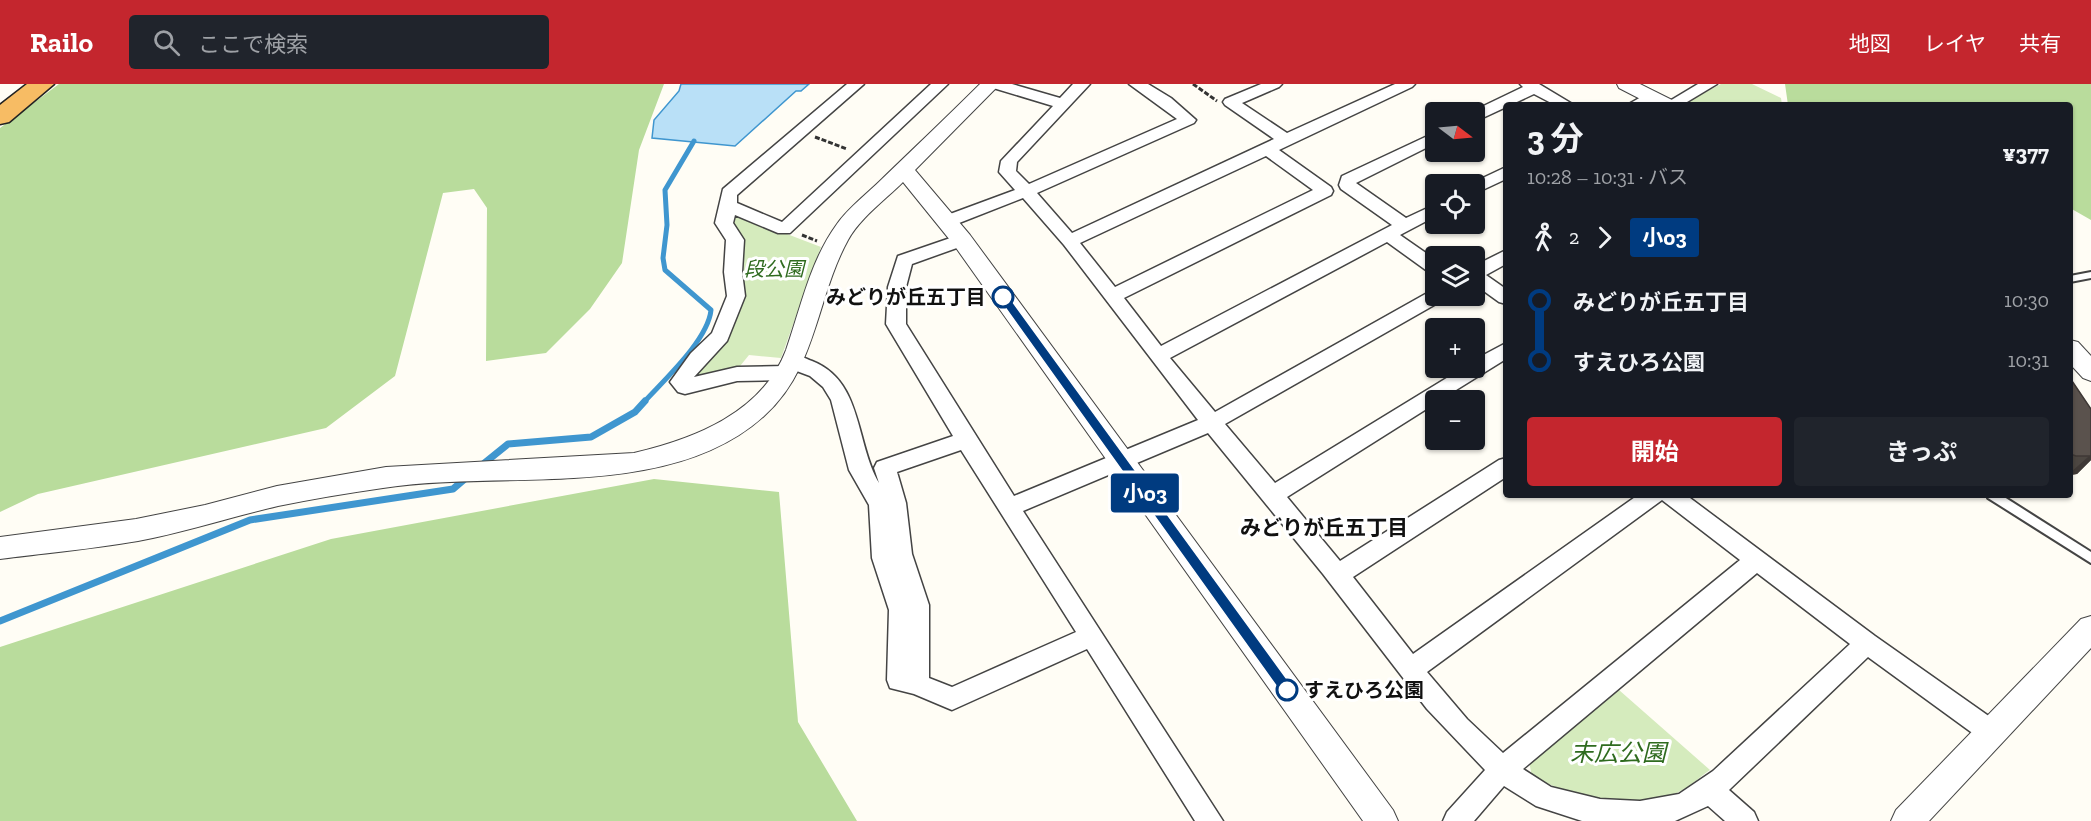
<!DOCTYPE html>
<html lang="ja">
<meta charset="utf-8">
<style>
:root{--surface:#171b24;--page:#20242c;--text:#f1f3f6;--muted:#9ea1a6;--accent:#c4262e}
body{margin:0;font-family:"Zilla Slab","Noto Sans JP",serif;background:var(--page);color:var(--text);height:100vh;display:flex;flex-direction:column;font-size:22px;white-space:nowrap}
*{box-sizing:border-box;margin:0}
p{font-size:20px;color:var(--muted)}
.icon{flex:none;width:33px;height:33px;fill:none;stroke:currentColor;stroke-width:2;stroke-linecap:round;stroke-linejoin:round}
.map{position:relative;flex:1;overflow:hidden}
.details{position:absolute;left:1503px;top:18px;width:570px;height:396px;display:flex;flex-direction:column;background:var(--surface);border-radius:6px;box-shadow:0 2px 4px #0004}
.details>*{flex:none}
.badge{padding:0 12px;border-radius:4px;font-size:21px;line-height:39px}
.needle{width:39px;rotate:106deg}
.fabs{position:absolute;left:1425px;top:18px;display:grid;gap:12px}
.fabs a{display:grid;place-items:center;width:60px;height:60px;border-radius:6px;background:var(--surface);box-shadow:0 2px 4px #0004;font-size:30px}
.map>.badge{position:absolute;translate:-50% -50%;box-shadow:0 0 0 3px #fff}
.legs{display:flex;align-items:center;gap:9px;height:66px;padding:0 24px;font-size:20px}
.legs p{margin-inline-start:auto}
.headline{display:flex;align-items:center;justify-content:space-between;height:102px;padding:0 24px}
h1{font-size:33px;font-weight:700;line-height:45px}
.action{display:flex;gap:12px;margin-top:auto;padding:12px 24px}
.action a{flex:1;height:69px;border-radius:6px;background:var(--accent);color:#fff;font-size:24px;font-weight:700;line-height:69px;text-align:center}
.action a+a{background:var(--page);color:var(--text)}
ul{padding:0 24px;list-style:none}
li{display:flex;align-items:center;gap:21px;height:60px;font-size:22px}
li i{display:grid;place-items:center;width:9px;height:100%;margin:0 8px;background:currentColor}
li i::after{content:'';width:15px;height:15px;margin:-8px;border:4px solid;border-radius:50%;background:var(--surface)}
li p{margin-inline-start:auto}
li:first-child i{background:linear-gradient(#0000 50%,currentColor 0)}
li:last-child i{background:linear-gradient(currentColor 50%,#0000 0)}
header{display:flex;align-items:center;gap:36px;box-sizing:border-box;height:84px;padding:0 30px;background:var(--accent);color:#fff}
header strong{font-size:28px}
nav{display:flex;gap:33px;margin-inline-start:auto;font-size:21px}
.search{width:420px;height:54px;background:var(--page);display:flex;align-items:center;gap:15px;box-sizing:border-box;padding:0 21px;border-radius:6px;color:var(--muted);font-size:22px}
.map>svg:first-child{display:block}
</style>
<header>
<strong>Railo</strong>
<div class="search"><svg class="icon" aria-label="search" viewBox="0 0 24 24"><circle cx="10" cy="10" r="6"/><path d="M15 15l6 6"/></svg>ここで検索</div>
<nav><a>地図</a><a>レイヤ</a><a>共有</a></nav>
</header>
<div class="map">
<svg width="2091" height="737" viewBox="0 0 2091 737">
<rect width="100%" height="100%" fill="#fffdf5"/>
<g fill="#d5ebbd">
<polygon points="1721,0 1752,0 1781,14 1782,21 1688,21 1687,18"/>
<polygon points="740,132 821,163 781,274 749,271 736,287 692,297 700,276 741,213 728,135"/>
<path d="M 1619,606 L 1710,686 C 1701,692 1693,700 1684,705 C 1636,732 1579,714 1532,693 L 1529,677 Z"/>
</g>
<g fill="#b9dc9c">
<polygon points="59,0 664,0 639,66 622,179 590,225 546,269 486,277 487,124 474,105 443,109 395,292 326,344 38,410 0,428 0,44"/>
<polygon points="1785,0 2091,0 2091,136 2070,124 2070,21 1788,21"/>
<polygon points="654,395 779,408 798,638 857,737 0,737 0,563 331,455"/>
</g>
<polygon fill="#b9e0f7" stroke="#3f96cf" stroke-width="1.5" points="681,0 809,0 801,7 796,7 735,62 652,54 654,36 679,7"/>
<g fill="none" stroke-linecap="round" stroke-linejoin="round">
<path stroke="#3f96cf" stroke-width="5" d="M 644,318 C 664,296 708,256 711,226 L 665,186 L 663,174 L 667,141 L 665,106 L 694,57"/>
<g stroke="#3f96cf" stroke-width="7">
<polyline points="482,381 508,360 591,353 635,328 645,317"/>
<polyline points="0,537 250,436 453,405 467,393"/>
</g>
<defs>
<g id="service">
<polygon points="2091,188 2091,194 2070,198 2070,192"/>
<polygon points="1987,411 2001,411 2091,468 2091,479 1988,414"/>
</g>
<g id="minor">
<path d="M 847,0 L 864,0 L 737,111 L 737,119 L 782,138 L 931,0 L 948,0 L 790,149 L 778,149 L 735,131 L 733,139 L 744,156 L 742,188 L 745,212 L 727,257 L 694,293 L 737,283 L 785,282 L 782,277 L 785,272 C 795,269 802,273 812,277 C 863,297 855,358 879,399 L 874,384 L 877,378 L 953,352 L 886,240 L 888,203 L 898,172 L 962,150 L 968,152 L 971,156 L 968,160 L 912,180 L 906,203 L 906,240 L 1014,412 L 1198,336 L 1064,161 L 1023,114 L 954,141 L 942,141 L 939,137 L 942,133 L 1015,106 L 999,88 L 1001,77 L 1053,22 L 990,3 L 987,0 L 1012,0 L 1060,14 L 1073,0 L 1090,0 L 1017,78 L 1016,87 L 1029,100 L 1177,35 L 1129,0 L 1148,0 L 1171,14 L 1196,36 L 1194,39 L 1037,109 L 1072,149 L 1274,55 L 1225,21 L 1223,18 L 1225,15 L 1261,0 L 1282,0 L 1279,3 L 1242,19 L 1287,49 L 1395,0 L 1415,0 L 1412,3 L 1279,66 L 1331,103 L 1333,107 L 1331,111 L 1124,214 L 1161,262 L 1392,141 L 1341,105 L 1339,101 L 1342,92 L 1436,48 L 1436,59 L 1356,99 L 1406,134 L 1436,120 L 1436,132 L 1400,151 L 1436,176 L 1436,191 L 1430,189 L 1387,158 L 1170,274 L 1215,328 L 1429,208 L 1436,206 L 1436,212 L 1445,212 L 1443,216 L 1225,340 L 1275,399 L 1463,284 L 1474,284 L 1474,276 L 1506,259 L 1506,275 L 1440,316 L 1436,316 L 1436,319 L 1287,413 L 1340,477 L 1499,376 L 1506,374 L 1506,393 L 1353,493 L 1413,570 L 1638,411 L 1686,411 L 1875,552 L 2000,640 L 2004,648 L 2000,656 L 1991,660 L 1982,656 L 1868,573 L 1729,706 L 1754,728 L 1758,737 L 1725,737 L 1708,722 L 1675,737 L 1582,737 L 1536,722 L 1504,702 L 1474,737 L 1443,737 L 1447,728 L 1485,686 L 1427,625 L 1323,490 L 1208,349 L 1023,427 L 1223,737 L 1195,737 L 1087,565 L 952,626 L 914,610 L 890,604 L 887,596 L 889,526 L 872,474 L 869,421 L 849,386 L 831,316 L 823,303 L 810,292 L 794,286 L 796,289 L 793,294 L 786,296 L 737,297 L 685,310 L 678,308 L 670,298 L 691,269 L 712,249 L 727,212 L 724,188 L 726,156 L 715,139 L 723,105 ZM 1266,72 L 1313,106 L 1115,203 L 1080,159 ZM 961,366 L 1076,548 L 952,603 L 929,594 L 929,521 L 912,470 L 906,419 L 897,388 ZM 1662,416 L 1740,476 L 1503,669 L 1467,635 L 1427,588 ZM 1757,489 L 1850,560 L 1713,687 L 1679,710 L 1640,717 L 1600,715 L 1551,703 L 1523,685 Z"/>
<polygon points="1520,0 1539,0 1574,21 1555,21 1534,10 1474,38 1474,28 1471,28 1523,3"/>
<polygon points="1698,0 1717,0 1682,21 1663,21"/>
<path d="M 1650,8 L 1658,13 C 1650,23 1639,21 1627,21 Z"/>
<polygon points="1506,83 1506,95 1474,110 1474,100 1470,100"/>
<polygon points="1506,166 1506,180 1486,191 1506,205 1506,220 1499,218 1474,200 1474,182"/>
</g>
<g id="tertiary">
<path d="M 980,0 L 1000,0 L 915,86 L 970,151 L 1393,726 L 1398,737 L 1363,737 L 954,161 L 903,98 C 885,116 860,134 848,156 C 816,214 817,285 764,332 C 668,419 502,385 383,404 C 348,409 312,415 278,422 C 231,433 185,448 138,457 C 92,465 46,469 0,475 L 0,453 L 136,435 L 205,421 L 277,402 L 386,383 L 634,369 C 694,355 762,329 786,266 C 801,223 810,177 837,140 C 849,123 868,109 882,95 C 915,63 948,32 980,0 Z"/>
<polygon points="1617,0 1640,0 1674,17 1676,21 1652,21 1619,4"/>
<polygon points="2070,256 2078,258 2091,272 2091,297 2083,294 2070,280"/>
<polygon points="2091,532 2091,564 1929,737 1891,737 1896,726 2081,535"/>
</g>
<polygon id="trunk" points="27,0 54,0 9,38 0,40 0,21"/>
</defs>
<use href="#service" stroke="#444" stroke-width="4"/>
<use href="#minor" stroke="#444" stroke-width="3"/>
<use href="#tertiary" stroke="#444" stroke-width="2"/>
<use href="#trunk" stroke="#222" stroke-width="3"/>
<g stroke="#333" stroke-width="3" stroke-dasharray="5 2" stroke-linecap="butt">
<polyline points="1193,0 1217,17"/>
<polyline points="815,53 847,65"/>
<polyline points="802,151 817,157"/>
</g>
<use href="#service" fill="#fff" fill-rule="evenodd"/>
<use href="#minor" fill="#fff" fill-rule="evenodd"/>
<use href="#tertiary" fill="#fff" fill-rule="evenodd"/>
<use href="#trunk" fill="#f7bc64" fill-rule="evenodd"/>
</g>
<polygon fill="#4d4742" points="2070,294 2091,325 2091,376 2077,390 2070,391"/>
<polygon fill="#3f3936" points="2091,372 2091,376 2077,390 2070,391 2070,389 2088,373"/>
<polygon fill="#5a524d" stroke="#3f3936" stroke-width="1.5" points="2070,294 2091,325 2091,372 2076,372 2070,370"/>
<polygon fill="#003b80" stroke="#fff" stroke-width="1.5" points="1003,209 1007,210 1292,602 1294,606 1292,610 1287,612 1282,610 999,215 999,210"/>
<g fill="#fff" stroke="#003b80" stroke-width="3">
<circle cx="1003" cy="213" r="10"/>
<circle cx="1287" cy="606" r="10"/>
</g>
<g text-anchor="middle" stroke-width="6" stroke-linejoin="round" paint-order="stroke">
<g font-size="20" font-style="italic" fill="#2f6b1f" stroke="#fff">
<text x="774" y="192">段公園</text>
</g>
<g font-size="20" font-weight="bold" fill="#111" stroke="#fff" text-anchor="end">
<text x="986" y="220">みどりが丘五丁目</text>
<text x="1304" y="613" text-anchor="start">すえひろ公園</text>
</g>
<g font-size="21" font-weight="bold" fill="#111" stroke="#fff">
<text x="1324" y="451">みどりが丘五丁目</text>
</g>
<g font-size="24" font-style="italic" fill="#2f6b1f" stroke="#fff">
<text x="1618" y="677">末広公園</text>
</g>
</g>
</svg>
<div class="fabs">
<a><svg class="needle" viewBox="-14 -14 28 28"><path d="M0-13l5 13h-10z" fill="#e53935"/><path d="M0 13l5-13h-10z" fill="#9ea1a6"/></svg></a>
<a><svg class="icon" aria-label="locate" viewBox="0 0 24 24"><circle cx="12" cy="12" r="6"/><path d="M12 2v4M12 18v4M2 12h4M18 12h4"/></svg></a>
<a><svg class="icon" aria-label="layers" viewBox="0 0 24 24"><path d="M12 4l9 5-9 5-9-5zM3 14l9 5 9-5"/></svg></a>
<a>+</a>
<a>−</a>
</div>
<b class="badge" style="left:1145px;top:409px;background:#003b80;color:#fff">小03</b>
<section class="details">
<div class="headline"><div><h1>3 分</h1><p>10:28 – 10:31 · バス</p></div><b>¥377</b></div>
<div class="legs"><svg class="icon" aria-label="walk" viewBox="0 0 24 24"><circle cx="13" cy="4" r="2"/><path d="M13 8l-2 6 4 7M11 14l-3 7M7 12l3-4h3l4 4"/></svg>2<svg class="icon" aria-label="forward" viewBox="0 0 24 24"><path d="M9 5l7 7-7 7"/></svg><b class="badge" style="background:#003b80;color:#fff">小03</b></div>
<ul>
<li><i style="color:#003b80"></i><b>みどりが丘五丁目</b><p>10:30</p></li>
<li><i style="color:#003b80"></i><b>すえひろ公園</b><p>10:31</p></li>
</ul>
<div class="action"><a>開始</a><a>きっぷ</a></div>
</section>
</div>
